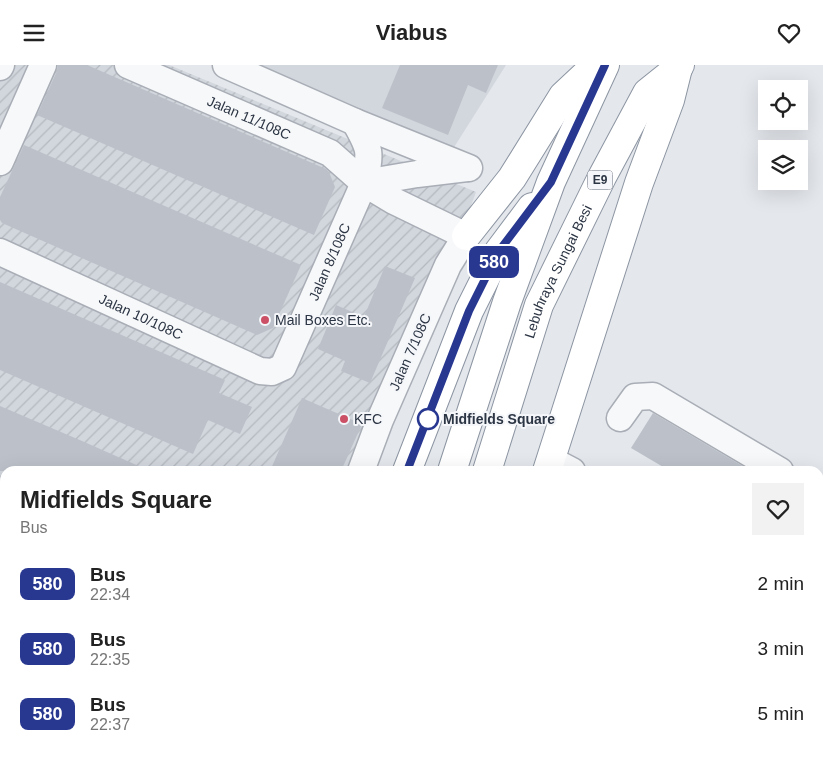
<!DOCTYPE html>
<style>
:root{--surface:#fff;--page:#f2f2f2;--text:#222;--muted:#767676}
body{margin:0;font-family:Arial,sans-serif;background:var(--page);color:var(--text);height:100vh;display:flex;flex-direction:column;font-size:19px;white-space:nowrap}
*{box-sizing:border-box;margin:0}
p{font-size:16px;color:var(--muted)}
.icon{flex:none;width:28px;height:28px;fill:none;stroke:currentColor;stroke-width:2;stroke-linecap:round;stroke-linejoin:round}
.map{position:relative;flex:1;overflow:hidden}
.panel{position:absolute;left:0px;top:401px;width:824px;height:291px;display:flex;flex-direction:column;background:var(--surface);border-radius:15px 15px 0 0;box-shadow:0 5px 20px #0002}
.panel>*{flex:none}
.badge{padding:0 10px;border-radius:8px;font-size:18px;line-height:32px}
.controls{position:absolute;left:758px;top:15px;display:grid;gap:10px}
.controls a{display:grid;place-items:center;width:50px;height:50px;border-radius:0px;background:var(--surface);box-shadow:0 5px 20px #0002;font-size:25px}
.map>.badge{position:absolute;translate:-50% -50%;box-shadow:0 0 0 2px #fff}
.round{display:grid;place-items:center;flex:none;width:52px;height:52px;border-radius:0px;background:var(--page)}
.summary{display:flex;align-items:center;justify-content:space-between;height:85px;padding:0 20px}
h1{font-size:24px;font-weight:700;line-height:38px}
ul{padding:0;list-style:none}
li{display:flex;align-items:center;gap:15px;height:65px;padding:0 20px}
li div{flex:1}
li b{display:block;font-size:19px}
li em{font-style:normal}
li .badge{min-width:55px;font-weight:700;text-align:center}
header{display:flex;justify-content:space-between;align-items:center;height:65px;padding:0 20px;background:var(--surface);font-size:22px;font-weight:700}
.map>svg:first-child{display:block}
</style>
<header><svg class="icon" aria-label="menu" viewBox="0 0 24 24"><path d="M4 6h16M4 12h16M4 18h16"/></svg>Viabus<svg class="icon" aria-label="heart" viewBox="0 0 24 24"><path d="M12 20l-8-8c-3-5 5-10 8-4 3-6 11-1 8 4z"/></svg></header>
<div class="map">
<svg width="823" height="692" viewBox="0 0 823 692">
<defs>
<pattern id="industrial-furrows" width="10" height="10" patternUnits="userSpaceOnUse" patternTransform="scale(1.25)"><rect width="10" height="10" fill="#d2d6dd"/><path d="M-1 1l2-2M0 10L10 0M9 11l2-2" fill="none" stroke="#b4b8bf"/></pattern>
</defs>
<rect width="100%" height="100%" fill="#e4e7ec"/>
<polygon fill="#d2d6dd" points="247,0 506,0 451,87"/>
<g fill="url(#industrial-furrows)">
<polygon points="0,0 169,0 476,127 374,406 5,406 5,457 0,455"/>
<polygon points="0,544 5,546 5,688 211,688 212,692 0,692"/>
</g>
<g fill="#bcc1c9">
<polygon points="58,0 87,0 326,104 329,107 335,122 314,170 37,50 57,6"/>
<polygon points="400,0 498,0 486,28 468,20 448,70 382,43"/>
<polygon points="24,80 301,200 273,263 257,270 2,158 0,155 0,132"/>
<polygon points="385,201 415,213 370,318 341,306 345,296 318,284 336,240 364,252"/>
<polygon points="0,217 225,315 219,328 252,342 240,369 208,355 193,389 0,305"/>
<polygon points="302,333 362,359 341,406 270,406"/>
<polygon points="0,341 82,376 150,406 0,406"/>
<polygon points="653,348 751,406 670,406 631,383"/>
</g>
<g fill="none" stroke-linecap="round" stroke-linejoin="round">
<defs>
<g id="minor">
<path id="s1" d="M 128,0 L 330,88 L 364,118 L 394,136 L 466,171 L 448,200 L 380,355 L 361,406"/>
<polyline points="226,0 355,57 469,103"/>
<polyline points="0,2 1,0"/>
<polyline points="0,97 43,0"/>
<polyline points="364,118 417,109 467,103"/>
<path id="s2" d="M 0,187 L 260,306 L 272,307 L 283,302 L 364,118 C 371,87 371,85 355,57"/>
<polyline points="620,353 635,332 653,331 780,406"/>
<polyline points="551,395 572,406"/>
<polyline points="819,429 823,432"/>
<polyline points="0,440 5,442"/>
<polyline points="0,500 5,503"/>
<polyline points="0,525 5,527"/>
<polyline points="0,570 5,572"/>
<polyline points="184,688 185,692"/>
<polyline points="451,692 453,688"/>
<polyline points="585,692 586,688"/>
<polyline points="758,692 760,688"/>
</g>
<g id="highway">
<polyline points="466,171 512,113 563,31 596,0"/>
<polyline points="407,406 469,246 499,186 532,142"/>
<polyline points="452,406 507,237 551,117 605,0"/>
<path id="s3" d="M 487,406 L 539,240 L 602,112 L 647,28 L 678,3 L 680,0"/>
<polyline points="547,406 639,118 670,35 678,3"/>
<polyline points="243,688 245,692"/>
<polyline points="315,692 317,688"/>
<polyline points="359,692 361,688"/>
<polyline points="397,692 399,688"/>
</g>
</defs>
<use href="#minor" stroke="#a9aeb6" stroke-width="29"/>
<use href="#highway" stroke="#8c95a2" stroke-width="30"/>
<use href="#minor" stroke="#f7f8fa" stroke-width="26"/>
<use href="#highway" stroke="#fff" stroke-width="28"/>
</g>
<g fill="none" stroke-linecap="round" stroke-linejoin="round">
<defs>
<polyline id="line" points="407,406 469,246 499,186 551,117 605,0"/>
</defs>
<use href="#line" stroke="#fff" stroke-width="11"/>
<use href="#line" stroke="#283890" stroke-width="8"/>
</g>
<g fill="#cb4f65" stroke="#f4f6f9" stroke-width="2">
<circle cx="265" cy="255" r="5"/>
<circle cx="344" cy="354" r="5"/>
</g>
<circle fill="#fff" stroke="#283890" stroke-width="2.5" cx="428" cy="354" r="10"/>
<g text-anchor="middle" stroke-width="4" stroke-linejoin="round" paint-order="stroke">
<rect fill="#f4f6f9" stroke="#686f7a" stroke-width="1" x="587.5" y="105.5" width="25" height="19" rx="4"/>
<g font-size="12" font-weight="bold" fill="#2c3544">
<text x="600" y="119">E9</text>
</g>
<g font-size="14" fill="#2c3544" stroke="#f4f6f9">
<text dy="5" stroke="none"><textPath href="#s1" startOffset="132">Jalan 11/108C</textPath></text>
<text dy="5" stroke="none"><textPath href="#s2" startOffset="425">Jalan 8/108C</textPath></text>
<text dy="5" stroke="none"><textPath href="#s3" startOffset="212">Lebuhraya Sungai Besi</textPath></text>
<text dy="5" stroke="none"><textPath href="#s2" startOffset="155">Jalan 10/108C</textPath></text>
<text transform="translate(410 287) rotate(-66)" y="5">Jalan 7/108C</text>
</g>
<g font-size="14" fill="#2c3544" stroke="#f4f6f9" text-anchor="start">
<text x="275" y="260">Mail Boxes Etc.</text>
<text x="354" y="359">KFC</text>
</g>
<g font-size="14" font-weight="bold" fill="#2c3544" stroke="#f4f6f9" text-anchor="start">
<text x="443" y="359">Midfields Square</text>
</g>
</g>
</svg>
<div class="controls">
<a><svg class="icon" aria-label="locate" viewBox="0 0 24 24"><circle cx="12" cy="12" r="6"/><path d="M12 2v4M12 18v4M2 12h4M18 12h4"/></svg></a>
<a><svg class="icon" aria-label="layers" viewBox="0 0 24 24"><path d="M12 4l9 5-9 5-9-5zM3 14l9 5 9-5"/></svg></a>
</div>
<b class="badge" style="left:494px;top:197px;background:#283890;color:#fff">580</b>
<section class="panel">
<div class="summary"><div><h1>Midfields Square</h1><p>Bus</p></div><a class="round"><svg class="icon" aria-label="heart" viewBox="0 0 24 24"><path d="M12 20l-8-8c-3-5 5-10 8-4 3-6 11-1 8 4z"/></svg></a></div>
<ul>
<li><span class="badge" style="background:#283890;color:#fff">580</span><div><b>Bus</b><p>22:34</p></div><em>2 min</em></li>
<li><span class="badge" style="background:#283890;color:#fff">580</span><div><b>Bus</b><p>22:35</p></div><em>3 min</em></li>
<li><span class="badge" style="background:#283890;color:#fff">580</span><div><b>Bus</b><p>22:37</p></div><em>5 min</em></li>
</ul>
</section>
</div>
